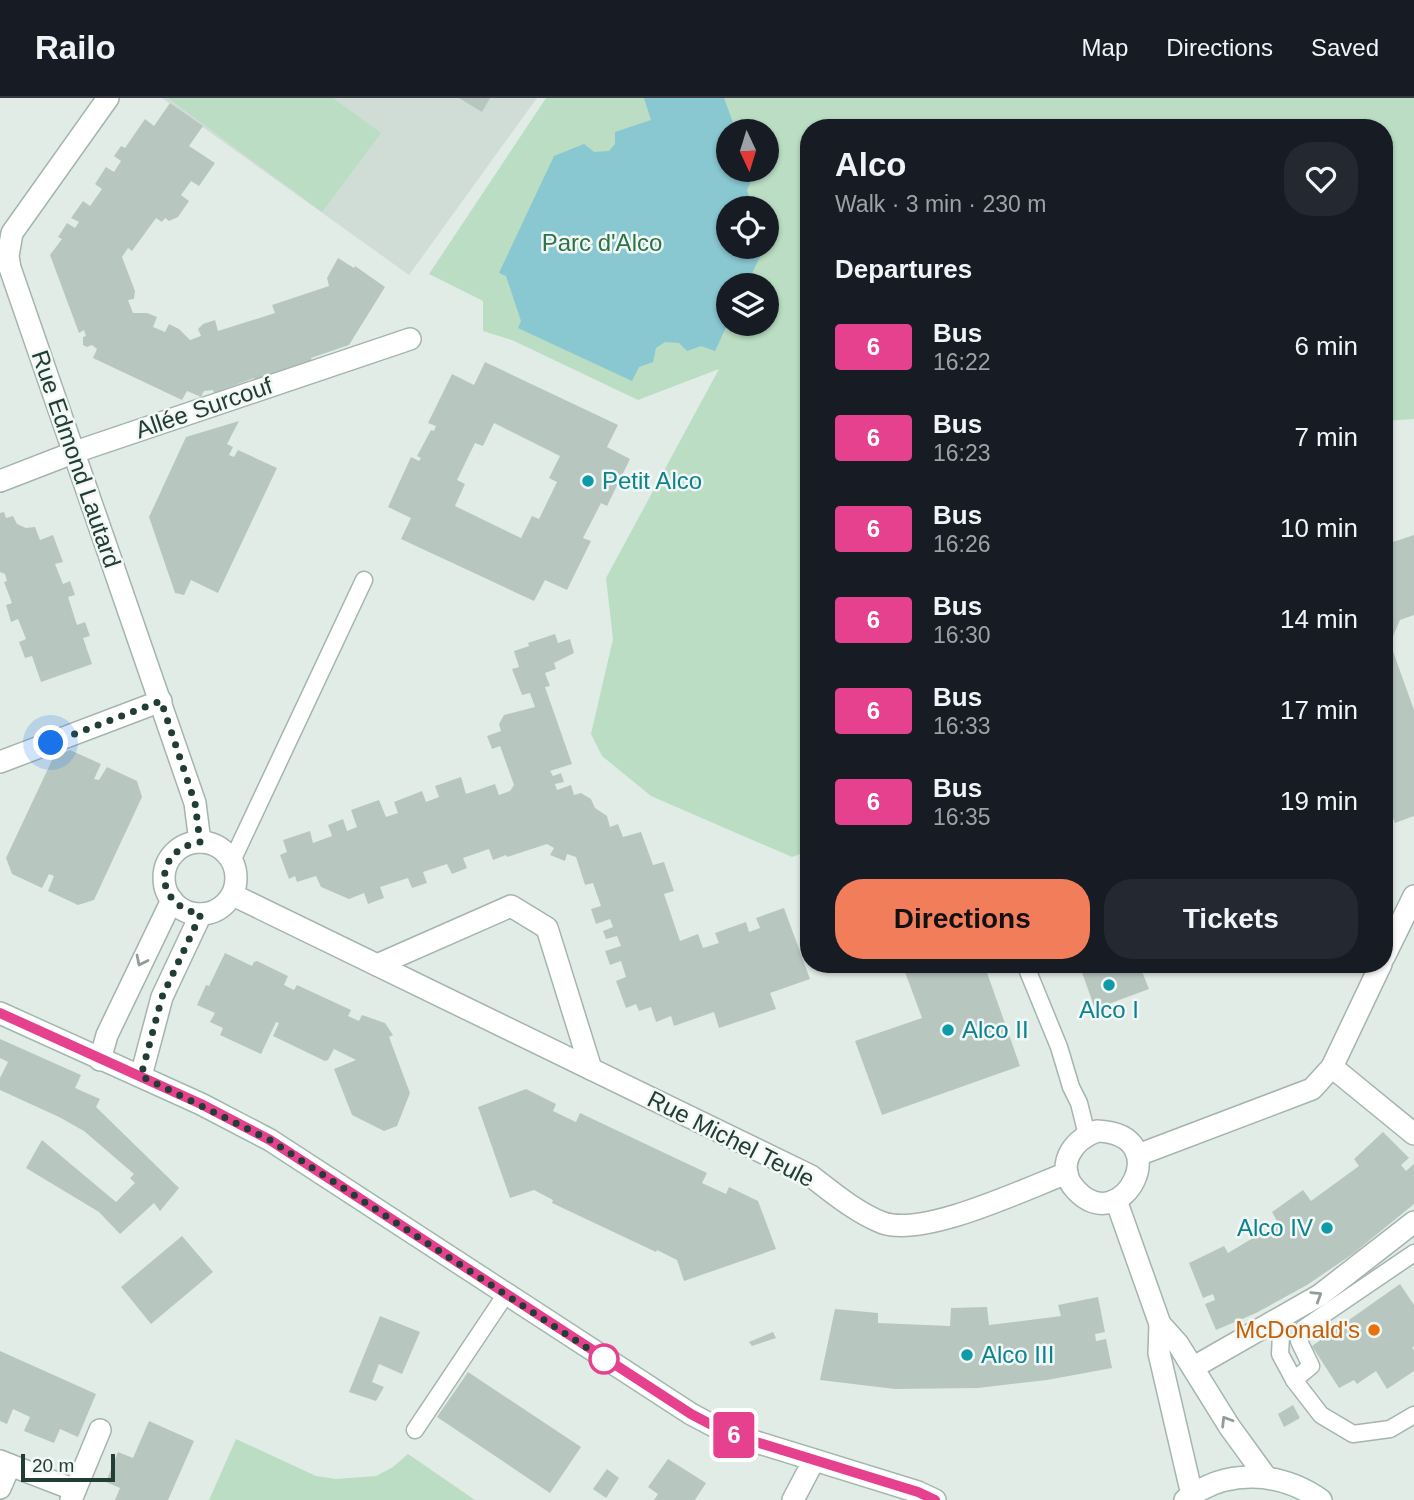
<!DOCTYPE html>
<meta charset="utf-8">
<style>
:root{--surface:#171b24;--page:#242831;--text:#f1f3f6;--muted:#9ea1a6;--line:#363941;--accent:#f27d5a}
body{margin:0;font-family:Helvetica,sans-serif;background:var(--page);color:var(--text);height:100vh;display:flex;flex-direction:column;font-size:26px;white-space:nowrap}
*{box-sizing:border-box;margin:0}
p{font-size:23px;color:var(--muted)}
.icon{flex:none;width:38px;height:38px;fill:none;stroke:currentColor;stroke-width:2;stroke-linecap:round;stroke-linejoin:round}
.map{position:relative;flex:1;overflow:hidden}
.panel{position:absolute;left:800px;top:21px;width:593px;height:854px;display:flex;flex-direction:column;background:var(--surface);border-radius:28px;box-shadow:0 2px 5px #0004}
.panel>*{flex:none}
.badge{padding:0 14px;border-radius:5px;font-size:24px;line-height:46px}
.needle{width:46px;rotate:176deg}
.buttons{position:absolute;left:716px;top:21px;display:grid;gap:14px}
.buttons a{display:grid;place-items:center;width:63px;height:63px;border-radius:50%;background:var(--surface);box-shadow:0 2px 5px #0004;font-size:35px}
.scale{position:absolute;left:21px;bottom:18px;width:94px;box-sizing:border-box;padding-left:7px;border:4px solid #223d35;border-top:0;font-size:19px;line-height:24px;white-space:nowrap;color:#223d35;-webkit-text-stroke:5px #f2f8f5;paint-order:stroke}
.you{position:absolute;width:35px;height:35px;margin:-18px;border:5px solid #fff;border-radius:50%;background:#1a73e8;box-shadow:0 0 0 10px #1a73e833}
.map>.badge{position:absolute;translate:-50% -50%;box-shadow:0 0 0 4px #fff}
h2{padding:0 35px;font-size:26px;line-height:63px}
.round{display:grid;place-items:center;flex:none;width:74px;height:74px;border-radius:28px;background:var(--page)}
.summary{display:flex;align-items:center;justify-content:space-between;height:119px;padding:0 35px}
h1{font-size:33px;font-weight:600;line-height:52px}
.cta{display:flex;gap:14px;margin-top:auto;padding:14px 35px}
.cta a{flex:1;height:80px;border-radius:28px;background:var(--accent);color:#111;font-size:28px;font-weight:600;line-height:80px;text-align:center}
.cta a+a{background:var(--page);color:var(--text)}
ul{padding:0;list-style:none}
li{display:flex;align-items:center;gap:21px;height:91px;padding:0 35px}
li div{flex:1}
li b{display:block;font-size:26px}
li em{font-style:normal}
li .badge{min-width:77px;font-weight:700;text-align:center}
header{display:flex;align-items:center;gap:42px;box-sizing:border-box;height:98px;padding:0 35px;background:var(--surface);border-bottom:2px solid var(--line)}
header strong{font-size:33px}
nav{display:flex;gap:38px;margin-inline-start:auto;font-size:24px}
.map>svg:first-child{display:block}
</style>
<header>
<strong>Railo</strong>
<nav><a>Map</a><a>Directions</a><a>Saved</a></nav>
</header>
<div class="map">
<svg width="1414" height="1402" viewBox="0 0 1414 1402">
<rect width="100%" height="100%" fill="#e2ece7"/>
<polygon fill="#d0dcd6" points="162,0 537,0 409,177"/>
<g fill="#baddc3" fill-rule="evenodd">
<polygon points="168,0 333,0 381,35 322,114"/>
<path d="M 546,0 L 1414,0 L 1414,321 L 1384,323 L 1384,30 L 808,30 L 808,753 L 792,759 L 651,698 L 602,658 L 591,636 L 613,541 L 606,480 L 719,271 L 638,302 L 512,242 L 483,233 L 483,203 L 429,176 ZM 728,33 L 766,33 L 766,72 L 728,72 ZM 728,110 L 766,110 L 766,149 L 728,149 ZM 728,187 L 766,187 L 766,226 L 728,226 Z"/>
<polygon points="236,1341 316,1378 336,1381 376,1378 393,1369 408,1356 475,1402 209,1402"/>
</g>
<polygon fill="#89c7d1" points="644,0 724,0 736,33 728,33 728,72 749,72 752,81 747,92 753,110 728,110 728,149 765,149 746,187 728,187 728,225 715,253 701,248 687,253 679,245 665,244 656,250 653,264 639,269 632,283 518,230 521,223 506,178 499,175 554,58 584,46 594,54 609,53 615,46 615,34 651,22"/>
<g fill="#b7c7c0" fill-rule="evenodd">
<polygon points="459,0 490,0 482,14"/>
<polygon points="170,5 203,28 189,48 215,65 199,88 191,83 181,97 189,103 178,119 169,123 165,120 162,124 156,120 132,153 128,150 122,159 135,193 134,201 128,202 133,215 147,215 157,219 153,229 165,234 169,226 179,231 190,242 201,238 198,231 203,226 215,222 218,233 275,215 272,207 329,188 327,180 338,160 354,170 355,168 385,189 349,247 311,260 313,266 257,286 254,280 214,295 213,292 204,293 201,299 187,293 182,302 93,260 97,251 92,247 87,249 83,247 83,239 86,238 84,232 79,235 50,157 62,141 58,139 67,125 75,130 79,124 71,120 83,103 90,108 102,91 95,86 106,69 114,74 121,63 114,58 121,48 125,50 145,21 154,28"/>
<path d="M 485,264 L 618,327 L 607,349 L 630,361 L 607,408 L 601,405 L 583,440 L 591,443 L 567,492 L 545,482 L 534,503 L 401,441 L 411,420 L 388,409 L 411,359 L 419,363 L 421,360 L 417,358 L 431,332 L 434,333 L 436,328 L 428,325 L 452,276 L 474,287 ZM 494,325 L 560,358 L 549,380 L 557,384 L 539,421 L 532,418 L 521,440 L 455,408 L 465,386 L 457,382 L 475,345 L 483,348 Z"/>
<polygon points="239,323 227,346 233,349 229,357 234,359 238,352 277,370 218,495 191,482 184,497 175,495 149,419 186,339"/>
<polygon points="4,414 6,420 13,418 17,426 26,430 35,429 40,442 53,437 63,464 55,466 63,486 70,483 75,497 68,499 77,527 85,524 90,538 83,540 92,566 41,584 32,558 25,560 19,544 26,541 18,521 11,524 6,507 12,505 4,484 7,483 5,476 0,474 0,415"/>
<polygon points="1414,437 1414,517 1400,522 1390,545 1414,612 1414,718 1395,725 1384,693 1384,447"/>
<polygon points="555,536 558,545 570,541 574,555 554,565 556,571 545,575 550,588 545,589 572,666 550,673 553,678 561,675 564,684 555,686 557,692 571,687 574,697 581,695 591,701 595,710 607,718 610,729 618,726 623,739 641,734 653,767 664,764 674,793 664,796 680,843 698,836 703,850 719,845 715,835 746,824 749,834 760,830 756,820 784,810 810,881 770,895 776,911 719,930 714,914 674,928 671,918 656,924 651,909 639,913 636,906 626,910 616,883 626,879 621,863 610,867 605,853 621,848 617,838 606,841 603,833 613,829 610,821 596,826 591,811 601,808 593,785 585,787 576,759 567,756 565,763 550,757 554,750 547,746 507,759 506,757 493,762 489,751 463,760 467,770 452,776 447,766 423,774 427,785 412,790 408,780 380,789 384,800 368,806 364,795 349,801 321,789 316,778 297,784 295,778 289,781 280,757 287,754 283,742 310,733 313,745 332,738 328,727 343,721 347,733 357,729 351,712 379,702 386,719 398,715 394,704 422,693 426,704 439,699 435,688 461,679 466,696 495,686 499,697 510,693 514,687 500,648 492,651 487,638 501,633 499,626 504,617 535,609 530,595 522,597 512,571 519,569 514,553 529,548 528,545"/>
<polygon points="70,652 101,666 94,681 99,682 107,669 137,683 142,699 94,802 78,807 48,793 54,778 49,776 42,790 12,776 6,760 54,658"/>
<polygon points="225,855 252,868 254,864 257,863 288,878 284,887 294,892 297,887 351,912 348,918 359,923 362,917 385,925 393,937 389,939 410,995 397,1028 384,1033 352,1017 334,971 356,962 334,951 328,962 325,963 273,938 279,925 276,924 261,956 220,937 223,930 210,924 215,915 197,907 206,887 209,888"/>
<polygon points="902,866 984,866 1020,968 882,1017 855,943 922,920"/>
<polygon points="1079,866 1139,866 1149,891 1095,911"/>
<polygon points="0,941 81,977 75,990 100,1001 96,1009 179,1090 160,1113 154,1105 120,1136 99,1114 26,1070 42,1042 116,1104 135,1085 130,1080 134,1076 84,1033 59,1019 0,992 0,980 8,964 0,960"/>
<polygon points="526,991 556,1006 553,1013 576,1024 580,1015 707,1075 702,1085 726,1096 729,1089 758,1103 776,1151 684,1183 677,1162 657,1152 656,1154 552,1105 553,1102 534,1092 510,1100 478,1009"/>
<polygon points="1383,1034 1409,1060 1401,1067 1406,1073 1414,1066 1414,1106 1354,1155 1307,1187 1256,1215 1216,1232 1205,1206 1215,1202 1213,1196 1203,1200 1189,1165 1224,1148 1228,1155 1278,1125 1272,1114 1303,1092 1311,1103 1359,1068 1354,1061"/>
<polygon points="182,1138 213,1174 151,1226 121,1189"/>
<polygon points="1400,1186 1414,1207 1414,1248 1412,1250 1414,1252 1414,1273 1387,1291 1376,1273 1357,1286 1354,1282 1339,1290 1312,1248"/>
<polygon points="1098,1199 1105,1234 1095,1236 1096,1243 1106,1241 1112,1270 1047,1282 978,1290 895,1291 820,1282 835,1211 878,1215 878,1225 950,1228 951,1210 987,1209 989,1227 1061,1218 1058,1207"/>
<polygon points="380,1218 420,1234 402,1276 379,1266 372,1284 384,1289 376,1303 349,1294"/>
<polygon points="773,1234 776,1240 752,1248 749,1244"/>
<polygon points="0,1253 96,1296 78,1339 60,1331 54,1345 24,1333 30,1319 13,1311 7,1326 0,1323"/>
<polygon points="468,1274 581,1349 550,1395 437,1319"/>
<polygon points="1293,1307 1300,1320 1284,1329 1278,1316"/>
<polygon points="149,1323 194,1343 168,1402 115,1402 120,1390 106,1384 118,1354 133,1360"/>
<polygon points="668,1361 706,1385 695,1402 654,1402 658,1396 648,1389"/>
<polygon points="607,1371 619,1380 606,1400 593,1391"/>
</g>
<g fill="none" stroke-linecap="round" stroke-linejoin="round">
<defs>
<g id="lane">
<polyline points="232,763 364,482"/>
<polyline points="1025,866 1059,949 1071,989 1079,1005 1087,1037"/>
<polyline points="1282,1218 1280,1256 1294,1282 1321,1317 1353,1336 1390,1331 1414,1317"/>
<polyline points="1294,1282 1311,1268 1299,1243 1304,1230 1414,1155"/>
<polyline points="415,1332 506,1196"/>
</g>
<g id="street">
<polyline points="108,0 12,135 8,158 10,170 195,705 200,744"/>
<polyline points="0,383 75,354 410,241"/>
<polyline points="0,664 161,603"/>
<circle cx="200" cy="780" r="36"/>
<path d="M 233,797 L 811,1078 C 833,1095 857,1115 883,1125 C 925,1139 1025,1091 1067,1075"/>
<polyline points="1384,859 1414,798"/>
<polyline points="377,867 511,808 547,830 591,971"/>
<polyline points="100,962 107,937 172,802"/>
<polyline points="1332,969 1414,1036"/>
<polyline points="141,978 162,899 201,816"/>
<path d="M 1097,1033 C 1179,1036 1121,1142 1076,1092 C 1054,1069 1072,1042 1097,1033 Z"/>
<polyline points="1138,1057 1312,991 1332,969 1381,866"/>
<polyline points="1116,1102 1160,1226 1178,1246 1229,1328 1266,1379"/>
<polyline points="1160,1226 1159,1255 1192,1397"/>
<polyline points="1194,1269 1320,1197 1414,1124"/>
<polyline points="0,1363 10,1367 0,1390"/>
<polyline points="10,1367 75,1392"/>
<polyline points="71,1402 100,1332"/>
<polyline points="793,1402 814,1362"/>
</g>
<g id="secondary">
<polyline points="0,915 201,1006 270,1042 691,1316 727,1335 918,1394 935,1402"/>
<path d="M 1185,1402 C 1226,1370 1280,1373 1321,1402"/>
</g>
</defs>
<use href="#lane" stroke="#a5b4ae" stroke-width="19"/>
<use href="#street" stroke="#a5b4ae" stroke-width="24"/>
<use href="#secondary" stroke="#a0b8af" stroke-width="24"/>
<use href="#lane" stroke="#fff" stroke-width="16"/>
<use href="#street" stroke="#fff" stroke-width="21"/>
<use href="#secondary" stroke="#fff" stroke-width="21"/>
</g>
<defs><path id="oneway-chevron" d="M-2-3.5L2.5 0L-2 3.5" fill="none" stroke-width="1.6" stroke-linecap="round" stroke-linejoin="round" transform="scale(1.75)"/></defs>
<g stroke="#909e9a">
<use href="#oneway-chevron" transform="translate(141 863) rotate(116)"/>
<use href="#oneway-chevron" transform="translate(1317 1198) rotate(-32)"/>
<use href="#oneway-chevron" transform="translate(1226 1323) rotate(-122)"/>
</g>
<g fill="none" stroke-linecap="round" stroke-linejoin="round">
<defs>
<polyline id="line" points="0,915 201,1006 270,1042 691,1316 727,1335 918,1394 935,1402"/>
</defs>
<use href="#line" stroke="#fff" stroke-width="16"/>
<use href="#line" stroke="#e6418e" stroke-width="10"/>
<path stroke="#223d35" stroke-width="7" stroke-dasharray="0 12.6" d="M 51,645 L 161,603 L 195,705 L 200,744 C 152,752 153,808 201,816 L 162,899 L 141,978 L 270,1042 L 604,1261"/>
</g>
<g fill="#0f9aa8" stroke="#f2f8f5" stroke-width="2.5">
<circle cx="588" cy="383" r="7"/>
<circle cx="1109" cy="887" r="7"/>
<circle cx="948" cy="932" r="7"/>
<circle cx="1327" cy="1130" r="7"/>
<circle cx="967" cy="1257" r="7"/>
</g>
<circle fill="#e8710a" stroke="#f2f8f5" stroke-width="2.5" cx="1374" cy="1232" r="7"/>
<circle fill="#fff" stroke="#e6418e" stroke-width="3.5" cx="604" cy="1261" r="14"/>
<g text-anchor="middle" stroke-width="5" stroke-linejoin="round" paint-order="stroke">
<g font-size="24" fill="#2c7447" stroke="#f2f8f5">
<text x="602" y="153">Parc d'Alco</text>
</g>
<g font-size="24" fill="#223d35" stroke="#f2f8f5">
<text transform="translate(204 310) rotate(-19)" y="8">Allée Surcouf</text>
<text transform="translate(76 361) rotate(71)" y="8">Rue Edmond Lautard</text>
<text transform="translate(731 1041) rotate(27)" y="8">Rue Michel Teule</text>
</g>
<g font-size="24" fill="#0d838f" stroke="#f2f8f5" text-anchor="start">
<text x="602" y="391">Petit Alco</text>
<text x="1109" y="920" text-anchor="middle">Alco I</text>
<text x="962" y="940">Alco II</text>
<text x="1313" y="1138" text-anchor="end">Alco IV</text>
<text x="981" y="1265">Alco III</text>
</g>
<g font-size="24" fill="#c56008" stroke="#f2f8f5" text-anchor="end">
<text x="1360" y="1240">McDonald's</text>
</g>
</g>
</svg>
<div class="buttons">
<a><svg class="needle" viewBox="-14 -14 28 28"><path d="M0-13l5 13h-10z" fill="#e53935"/><path d="M0 13l5-13h-10z" fill="#9ea1a6"/></svg></a>
<a><svg class="icon" aria-label="locate" viewBox="0 0 24 24"><circle cx="12" cy="12" r="6"/><path d="M12 2v4M12 18v4M2 12h4M18 12h4"/></svg></a>
<a><svg class="icon" aria-label="layers" viewBox="0 0 24 24"><path d="M12 4l9 5-9 5-9-5zM3 14l9 5 9-5"/></svg></a>
</div>
<div class="scale">20 m</div>
<div class="you" style="left:51px;top:645px"></div>
<b class="badge" style="left:734px;top:1337px;background:#e6418e;color:#fff">6</b>
<section class="panel">
<div class="summary"><div><h1>Alco</h1><p>Walk · 3 min · 230 m</p></div><a class="round"><svg class="icon" aria-label="heart" viewBox="0 0 24 24"><path d="M12 20l-8-8c-3-5 5-10 8-4 3-6 11-1 8 4z"/></svg></a></div>
<h2>Departures</h2>
<ul>
<li><span class="badge" style="background:#e6418e;color:#fff">6</span><div><b>Bus</b><p>16:22</p></div><em>6 min</em></li>
<li><span class="badge" style="background:#e6418e;color:#fff">6</span><div><b>Bus</b><p>16:23</p></div><em>7 min</em></li>
<li><span class="badge" style="background:#e6418e;color:#fff">6</span><div><b>Bus</b><p>16:26</p></div><em>10 min</em></li>
<li><span class="badge" style="background:#e6418e;color:#fff">6</span><div><b>Bus</b><p>16:30</p></div><em>14 min</em></li>
<li><span class="badge" style="background:#e6418e;color:#fff">6</span><div><b>Bus</b><p>16:33</p></div><em>17 min</em></li>
<li><span class="badge" style="background:#e6418e;color:#fff">6</span><div><b>Bus</b><p>16:35</p></div><em>19 min</em></li>
</ul>
<div class="cta"><a>Directions</a><a>Tickets</a></div>
</section>
</div>
